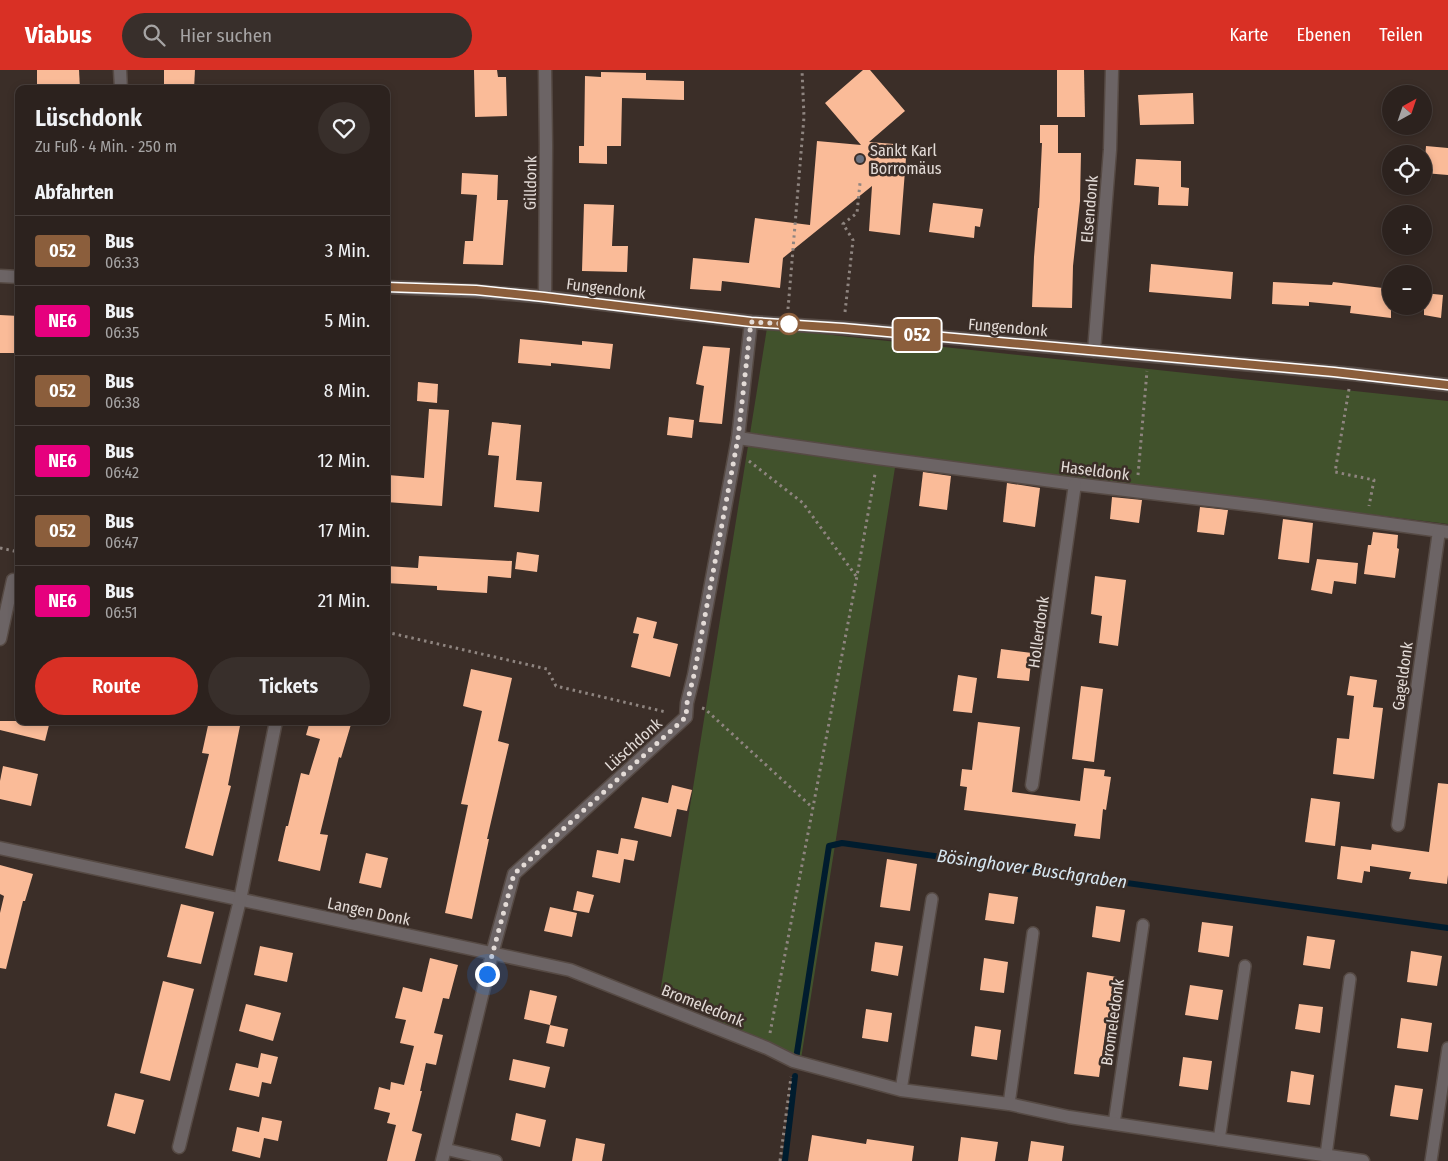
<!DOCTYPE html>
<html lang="de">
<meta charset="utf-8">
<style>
:root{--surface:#2c221e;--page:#382f2b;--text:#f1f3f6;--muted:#a6a4a4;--line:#483f3c;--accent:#d93025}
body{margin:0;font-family:"Fira Sans Condensed",sans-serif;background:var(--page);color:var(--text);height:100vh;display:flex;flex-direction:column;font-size:19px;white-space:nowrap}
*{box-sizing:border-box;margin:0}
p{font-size:16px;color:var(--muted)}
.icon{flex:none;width:28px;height:28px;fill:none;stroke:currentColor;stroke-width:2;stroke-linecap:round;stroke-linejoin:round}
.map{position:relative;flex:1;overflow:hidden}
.sheet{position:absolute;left:15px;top:15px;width:375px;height:640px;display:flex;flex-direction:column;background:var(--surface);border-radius:10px;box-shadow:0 2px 8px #0003,0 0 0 1px var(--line)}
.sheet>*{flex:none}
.badge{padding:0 10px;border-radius:4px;font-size:18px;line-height:32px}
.needle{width:32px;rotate:40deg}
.buttons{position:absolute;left:1382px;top:15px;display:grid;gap:10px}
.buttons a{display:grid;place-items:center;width:50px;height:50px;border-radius:50%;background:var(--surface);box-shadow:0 2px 8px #0003,0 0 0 1px var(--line);font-size:25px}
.you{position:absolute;width:25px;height:25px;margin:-12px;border:4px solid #fff;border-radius:50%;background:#1a73e8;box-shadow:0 0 0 8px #1a73e833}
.map>.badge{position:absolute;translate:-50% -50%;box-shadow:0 0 0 2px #fff}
h2{padding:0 20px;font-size:19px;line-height:45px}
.round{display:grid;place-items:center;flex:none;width:52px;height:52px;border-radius:26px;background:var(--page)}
.headline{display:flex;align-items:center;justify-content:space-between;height:85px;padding:0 20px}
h1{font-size:24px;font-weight:600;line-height:38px}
.primary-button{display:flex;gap:10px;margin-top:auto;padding:10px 20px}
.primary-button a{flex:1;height:58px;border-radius:30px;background:var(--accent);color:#fff;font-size:20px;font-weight:600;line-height:58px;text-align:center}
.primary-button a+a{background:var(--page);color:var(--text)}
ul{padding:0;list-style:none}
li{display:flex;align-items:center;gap:15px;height:70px;padding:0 20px;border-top:1px solid var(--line)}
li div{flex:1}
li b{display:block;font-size:19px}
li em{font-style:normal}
li .badge{min-width:55px;font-weight:700;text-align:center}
header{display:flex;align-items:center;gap:30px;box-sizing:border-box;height:70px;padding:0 25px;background:var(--accent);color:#fff}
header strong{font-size:24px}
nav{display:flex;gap:28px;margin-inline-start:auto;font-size:18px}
.search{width:350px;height:45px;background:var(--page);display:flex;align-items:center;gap:12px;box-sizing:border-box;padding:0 18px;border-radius:28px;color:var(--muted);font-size:19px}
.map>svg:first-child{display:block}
</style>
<header>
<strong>Viabus</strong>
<div class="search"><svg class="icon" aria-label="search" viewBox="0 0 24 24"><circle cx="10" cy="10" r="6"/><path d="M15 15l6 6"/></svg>Hier suchen</div>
<nav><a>Karte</a><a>Ebenen</a><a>Teilen</a></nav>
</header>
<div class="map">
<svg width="1448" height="1091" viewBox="0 0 1448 1091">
<rect width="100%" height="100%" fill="#3b2e28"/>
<polygon fill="#41522c" points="767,258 1448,331 1448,454 897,385 801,989 660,923"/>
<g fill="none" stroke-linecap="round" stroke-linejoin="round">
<g stroke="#001c2e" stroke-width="6">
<polyline points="796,989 829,776 842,773 1448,858"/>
<polyline points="785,1091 795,1006"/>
</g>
</g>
<g fill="#fabb98">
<polygon points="37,0 79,0 80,19 37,19"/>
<polygon points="164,0 195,0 194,19 164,19"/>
<polygon points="474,0 497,0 498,7 506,7 507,46 475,47"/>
<polygon points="863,0 870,0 905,41 869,72 907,75 900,165 869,161 872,116 783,188 780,218 722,211 721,221 690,219 693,188 749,193 755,148 810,155 817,71 861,75 825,33"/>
<polygon points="1057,0 1084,0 1085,47 1057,47"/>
<polygon points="601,2 646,3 646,10 684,11 684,30 622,28 621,76 607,76 607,94 579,93 579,76 584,76 585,6 601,7"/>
<polygon points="1193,23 1194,54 1140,55 1138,25"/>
<polygon points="1040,55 1058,55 1058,83 1081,83 1080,131 1073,196 1072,238 1032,237 1034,187 1038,138 1039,138 1042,73 1040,73"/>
<polygon points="1426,76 1448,78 1448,105 1424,103"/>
<polygon points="1136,89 1181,91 1181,117 1189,118 1188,136 1158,135 1159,117 1134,115"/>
<polygon points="462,103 498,105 497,130 508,130 503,195 463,194 465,171 473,171 477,125 461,124"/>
<polygon points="933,133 983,139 980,157 975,156 974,168 929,162"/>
<polygon points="584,134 614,135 612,176 628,176 627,202 582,201"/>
<polygon points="1151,194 1233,202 1231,229 1149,222"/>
<polygon points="1273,212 1332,215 1333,212 1391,219 1391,248 1350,243 1351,236 1309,232 1309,236 1272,234"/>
<polygon points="1424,223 1443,225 1441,248 1424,245"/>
<polygon points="0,245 19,246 19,283 0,283"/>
<polygon points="520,269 582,275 582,271 613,274 610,299 551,293 551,296 518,293"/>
<polygon points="703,276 730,278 722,354 699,352 704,316 696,314"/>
<polygon points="418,312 438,314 437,333 417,331"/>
<polygon points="429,339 449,340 442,436 386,432 388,405 424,408"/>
<polygon points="669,347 694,350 692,368 667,365"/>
<polygon points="492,352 521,355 516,410 542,412 539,442 494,437 499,386 488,385"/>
<polygon points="923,402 951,406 947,440 919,436"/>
<polygon points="1007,413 1040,418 1035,457 1003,452"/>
<polygon points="1112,427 1142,430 1139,453 1110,449"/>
<polygon points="1200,437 1228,440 1224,465 1197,462"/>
<polygon points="1283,449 1313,453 1309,493 1278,489"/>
<polygon points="1373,462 1398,465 1397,478 1399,479 1395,508 1364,504 1368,475 1371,475"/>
<polygon points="517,482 539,485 537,502 515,499"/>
<polygon points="419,486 512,491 511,508 488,506 487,523 437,520 437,516 386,513 386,496 418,498"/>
<polygon points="1317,489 1358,493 1356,514 1334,511 1332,524 1311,520"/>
<polygon points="1095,506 1126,510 1118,576 1099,573 1102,546 1091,544"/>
<polygon points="637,547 657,552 653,568 678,574 670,607 631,597 639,564 633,563"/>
<polygon points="1001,579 1032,583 1029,611 997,608"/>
<polygon points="471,599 512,608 498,671 509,674 487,769 489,769 472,849 445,843 468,735 461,734 482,641 463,636"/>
<polygon points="958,605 977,608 972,643 953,641"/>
<polygon points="1350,606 1377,610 1373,637 1383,638 1374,709 1333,704 1337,668 1349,669 1354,626 1347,625"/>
<polygon points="1081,616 1103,619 1094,692 1072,689"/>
<polygon points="0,651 50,651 45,671 0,660"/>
<polygon points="209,651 241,651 228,715 231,716 213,786 185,778 209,684 202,683"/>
<polygon points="310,651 352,651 341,688 339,687 320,764 328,765 320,801 278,791 286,756 288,756 301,703 309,705 320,669 306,665"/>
<polygon points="978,652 1020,657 1012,722 1080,731 1084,698 1105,700 1104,706 1111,707 1106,740 1103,739 1100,769 1074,766 1076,754 964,740 967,717 960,716 962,699 972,700"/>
<polygon points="3,696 38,704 31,736 0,729 0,711"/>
<polygon points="1438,713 1448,714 1448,805 1447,814 1409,809 1411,802 1370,796 1370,802 1364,801 1362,813 1337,809 1341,776 1371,780 1372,774 1429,782"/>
<polygon points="672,715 692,720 687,741 677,739 671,767 634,758 642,727 668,733"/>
<polygon points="1311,728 1340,732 1335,776 1305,772"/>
<polygon points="621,768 638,771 634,791 624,789 620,813 592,807 597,780 618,784"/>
<polygon points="366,783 388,788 381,818 359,813"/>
<polygon points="887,789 917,794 910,841 880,837"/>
<polygon points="0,795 33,804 25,831 23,831 6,899 0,898 0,843 4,826 0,824"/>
<polygon points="577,821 594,825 589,843 573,840"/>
<polygon points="989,823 1018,827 1014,854 985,850"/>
<polygon points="181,834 214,842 201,894 167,887"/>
<polygon points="1096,836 1125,840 1120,872 1092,867"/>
<polygon points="550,837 577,843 572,867 544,861"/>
<polygon points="1202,852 1233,856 1229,887 1198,882"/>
<polygon points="1307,866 1335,870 1330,899 1303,895"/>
<polygon points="875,872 903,876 898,906 871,901"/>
<polygon points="260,876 293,883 287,912 254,905"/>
<polygon points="1411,881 1442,886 1437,916 1407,912"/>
<polygon points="430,888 458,895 449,929 443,928 434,963 443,965 436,995 426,993 420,1021 422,1021 412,1061 422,1064 415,1091 387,1091 396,1055 387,1053 390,1043 374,1039 379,1017 390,1020 391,1012 404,1015 414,976 400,973 406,950 395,948 403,917 422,922"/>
<polygon points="984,888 1008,892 1004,923 980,920"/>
<polygon points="1087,902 1117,907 1111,950 1107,950 1099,1007 1074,1004"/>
<polygon points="163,911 194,919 170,1011 140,1003"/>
<polygon points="1190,915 1223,920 1218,950 1185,945"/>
<polygon points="530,920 557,926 550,955 524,949"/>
<polygon points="246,934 281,943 273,971 239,961"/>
<polygon points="1299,934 1323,937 1320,963 1295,959"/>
<polygon points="866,939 892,943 888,972 862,968"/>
<polygon points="1401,948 1432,953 1428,982 1397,978"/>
<polygon points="550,955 568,959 564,977 546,973"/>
<polygon points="975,956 1001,960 997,990 971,986"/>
<polygon points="261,983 278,987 271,1014 262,1012 259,1027 229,1020 236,993 258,998"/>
<polygon points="1183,987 1212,991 1208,1020 1179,1016"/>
<polygon points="513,989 550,997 545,1018 509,1010"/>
<polygon points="1291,1001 1314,1005 1310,1035 1287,1032"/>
<polygon points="1395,1015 1423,1019 1418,1050 1390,1046"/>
<polygon points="115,1023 144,1030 135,1064 107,1056"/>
<polygon points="516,1043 546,1050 540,1077 511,1070"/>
<polygon points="262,1047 282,1051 278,1071 264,1068 260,1088 232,1081 237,1057 259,1062"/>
<polygon points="812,1065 866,1074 867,1069 914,1076 912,1091 808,1091"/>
<polygon points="961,1067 998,1072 995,1091 958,1091"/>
<polygon points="576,1068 605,1074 602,1091 572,1091"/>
<polygon points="1031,1071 1064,1076 1062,1091 1028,1091"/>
</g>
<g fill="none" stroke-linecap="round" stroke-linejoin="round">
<defs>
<g id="lane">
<polyline points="901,1020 932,829"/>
<polyline points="1009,1034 1033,863"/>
<polyline points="1114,1054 1143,855"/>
<polyline points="1219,1070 1245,896"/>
<polyline points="445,1079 496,1091"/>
<polyline points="1326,1085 1350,909"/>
<polyline points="1431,1091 1448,978"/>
</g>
<g id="street">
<polyline points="120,0 121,19"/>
<polyline points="0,206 19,207"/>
<polyline points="386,217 476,221 545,227 751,252 843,258 1353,304 1448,315"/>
<polyline points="545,227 546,75 545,0"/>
<polyline points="1094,281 1110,80 1112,0"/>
<polyline points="738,368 877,388 1075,414 1260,436 1448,462"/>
<polyline points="0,569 13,510"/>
<polyline points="1032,715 1075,414"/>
<polyline points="1398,755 1439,461"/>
<polyline points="0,778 570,900 767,978 793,991 901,1020 1009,1034 1069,1047 1363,1091"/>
<polyline points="179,1077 240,830 276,651"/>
<polyline points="442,1091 492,884 514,804 686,647 687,633 694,605 738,368 751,252"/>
</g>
</defs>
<use href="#lane" stroke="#564a44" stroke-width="14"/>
<use href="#street" stroke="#564a44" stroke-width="15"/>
<g stroke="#8f8580" stroke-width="3" stroke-dasharray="2.5 4" stroke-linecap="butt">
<polyline points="788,239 804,47 802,0"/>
<polyline points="845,242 853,170 843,154 857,143 860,113"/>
<polyline points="1349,319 1335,402 1374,410 1369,436"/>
<polyline points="749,391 803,433 856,506"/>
<polyline points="1138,405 1147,301"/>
<polyline points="0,478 19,482"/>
<polyline points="386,562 547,599 556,616 666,642"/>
<polyline points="702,638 705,639 813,738"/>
<polyline points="770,963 857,506 875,404"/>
<polyline points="780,1091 791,1007"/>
</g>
<use href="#lane" stroke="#6c6465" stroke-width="11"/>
<use href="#street" stroke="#6c6465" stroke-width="12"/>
</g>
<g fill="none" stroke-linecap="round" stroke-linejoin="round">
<defs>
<polyline id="line" points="386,217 476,220 544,227 751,252 843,258 1334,302 1448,315"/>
</defs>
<use href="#line" stroke="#fff" stroke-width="11"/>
<use href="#line" stroke="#8b5e3c" stroke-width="8"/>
<polyline stroke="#e3dbd7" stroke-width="5" stroke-dasharray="0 9" points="487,904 514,804 686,647 687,633 694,605 738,368 751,252 789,254"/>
</g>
<circle fill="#6b7280" stroke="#3b2e28" stroke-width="2" cx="860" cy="89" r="5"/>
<circle fill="#fff" stroke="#8b5e3c" stroke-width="2.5" cx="789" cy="254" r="10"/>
<g text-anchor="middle" stroke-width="5" stroke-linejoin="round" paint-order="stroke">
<g font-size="16" fill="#e3dbd7" stroke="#3b2e28" text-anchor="start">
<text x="870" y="86">Sankt Karl<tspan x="870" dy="18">Borromäus</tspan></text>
</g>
<g font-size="16" fill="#e3dbd7" stroke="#3b2e28">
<text transform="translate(530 113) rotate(-89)" y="6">Gilldonk</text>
<text transform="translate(1089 139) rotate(-85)" y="6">Elsendonk</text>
<text transform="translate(606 218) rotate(7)" y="6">Fungendonk</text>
<text transform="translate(1008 257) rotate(5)" y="6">Fungendonk</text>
<text transform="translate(1095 400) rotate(7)" y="6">Haseldonk</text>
<text transform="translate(1038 562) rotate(-82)" y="6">Hollerdonk</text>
<text transform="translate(1402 606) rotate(-82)" y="6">Gageldonk</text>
<text transform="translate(633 674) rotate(-42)" y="6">Lüschdonk</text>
<text transform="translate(369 841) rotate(12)" y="6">Langen Donk</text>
<text transform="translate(703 935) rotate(22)" y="6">Bromeledonk</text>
<text transform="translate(1112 952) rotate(-82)" y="6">Bromeledonk</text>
</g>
<g font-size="18" font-style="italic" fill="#d7e7f2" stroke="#3b2e28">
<text transform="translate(1032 799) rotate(8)" y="6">Bösinghover Buschgraben</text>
</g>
</g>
</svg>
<div class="buttons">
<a><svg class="needle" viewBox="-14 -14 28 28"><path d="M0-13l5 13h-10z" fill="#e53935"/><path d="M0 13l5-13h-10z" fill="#a6a4a4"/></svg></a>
<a><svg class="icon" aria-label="locate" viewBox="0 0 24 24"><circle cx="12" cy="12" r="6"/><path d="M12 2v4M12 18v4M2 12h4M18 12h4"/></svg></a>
<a>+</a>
<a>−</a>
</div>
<div class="you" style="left:487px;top:904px"></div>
<b class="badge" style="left:917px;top:265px;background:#8b5e3c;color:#fff">052</b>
<section class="sheet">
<div class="headline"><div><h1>Lüschdonk</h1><p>Zu Fuß · 4 Min. · 250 m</p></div><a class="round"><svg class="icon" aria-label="heart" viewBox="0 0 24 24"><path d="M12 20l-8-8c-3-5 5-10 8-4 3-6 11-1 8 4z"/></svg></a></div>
<h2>Abfahrten</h2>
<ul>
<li><span class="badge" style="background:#8b5e3c;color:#fff">052</span><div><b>Bus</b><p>06:33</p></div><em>3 Min.</em></li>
<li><span class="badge" style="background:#e6007e;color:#fff">NE6</span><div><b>Bus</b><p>06:35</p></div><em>5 Min.</em></li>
<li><span class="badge" style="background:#8b5e3c;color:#fff">052</span><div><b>Bus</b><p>06:38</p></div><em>8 Min.</em></li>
<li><span class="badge" style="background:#e6007e;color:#fff">NE6</span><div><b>Bus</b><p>06:42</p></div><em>12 Min.</em></li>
<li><span class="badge" style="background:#8b5e3c;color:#fff">052</span><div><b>Bus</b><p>06:47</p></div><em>17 Min.</em></li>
<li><span class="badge" style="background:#e6007e;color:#fff">NE6</span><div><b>Bus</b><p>06:51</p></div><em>21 Min.</em></li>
</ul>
<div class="primary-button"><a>Route</a><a>Tickets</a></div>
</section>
</div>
